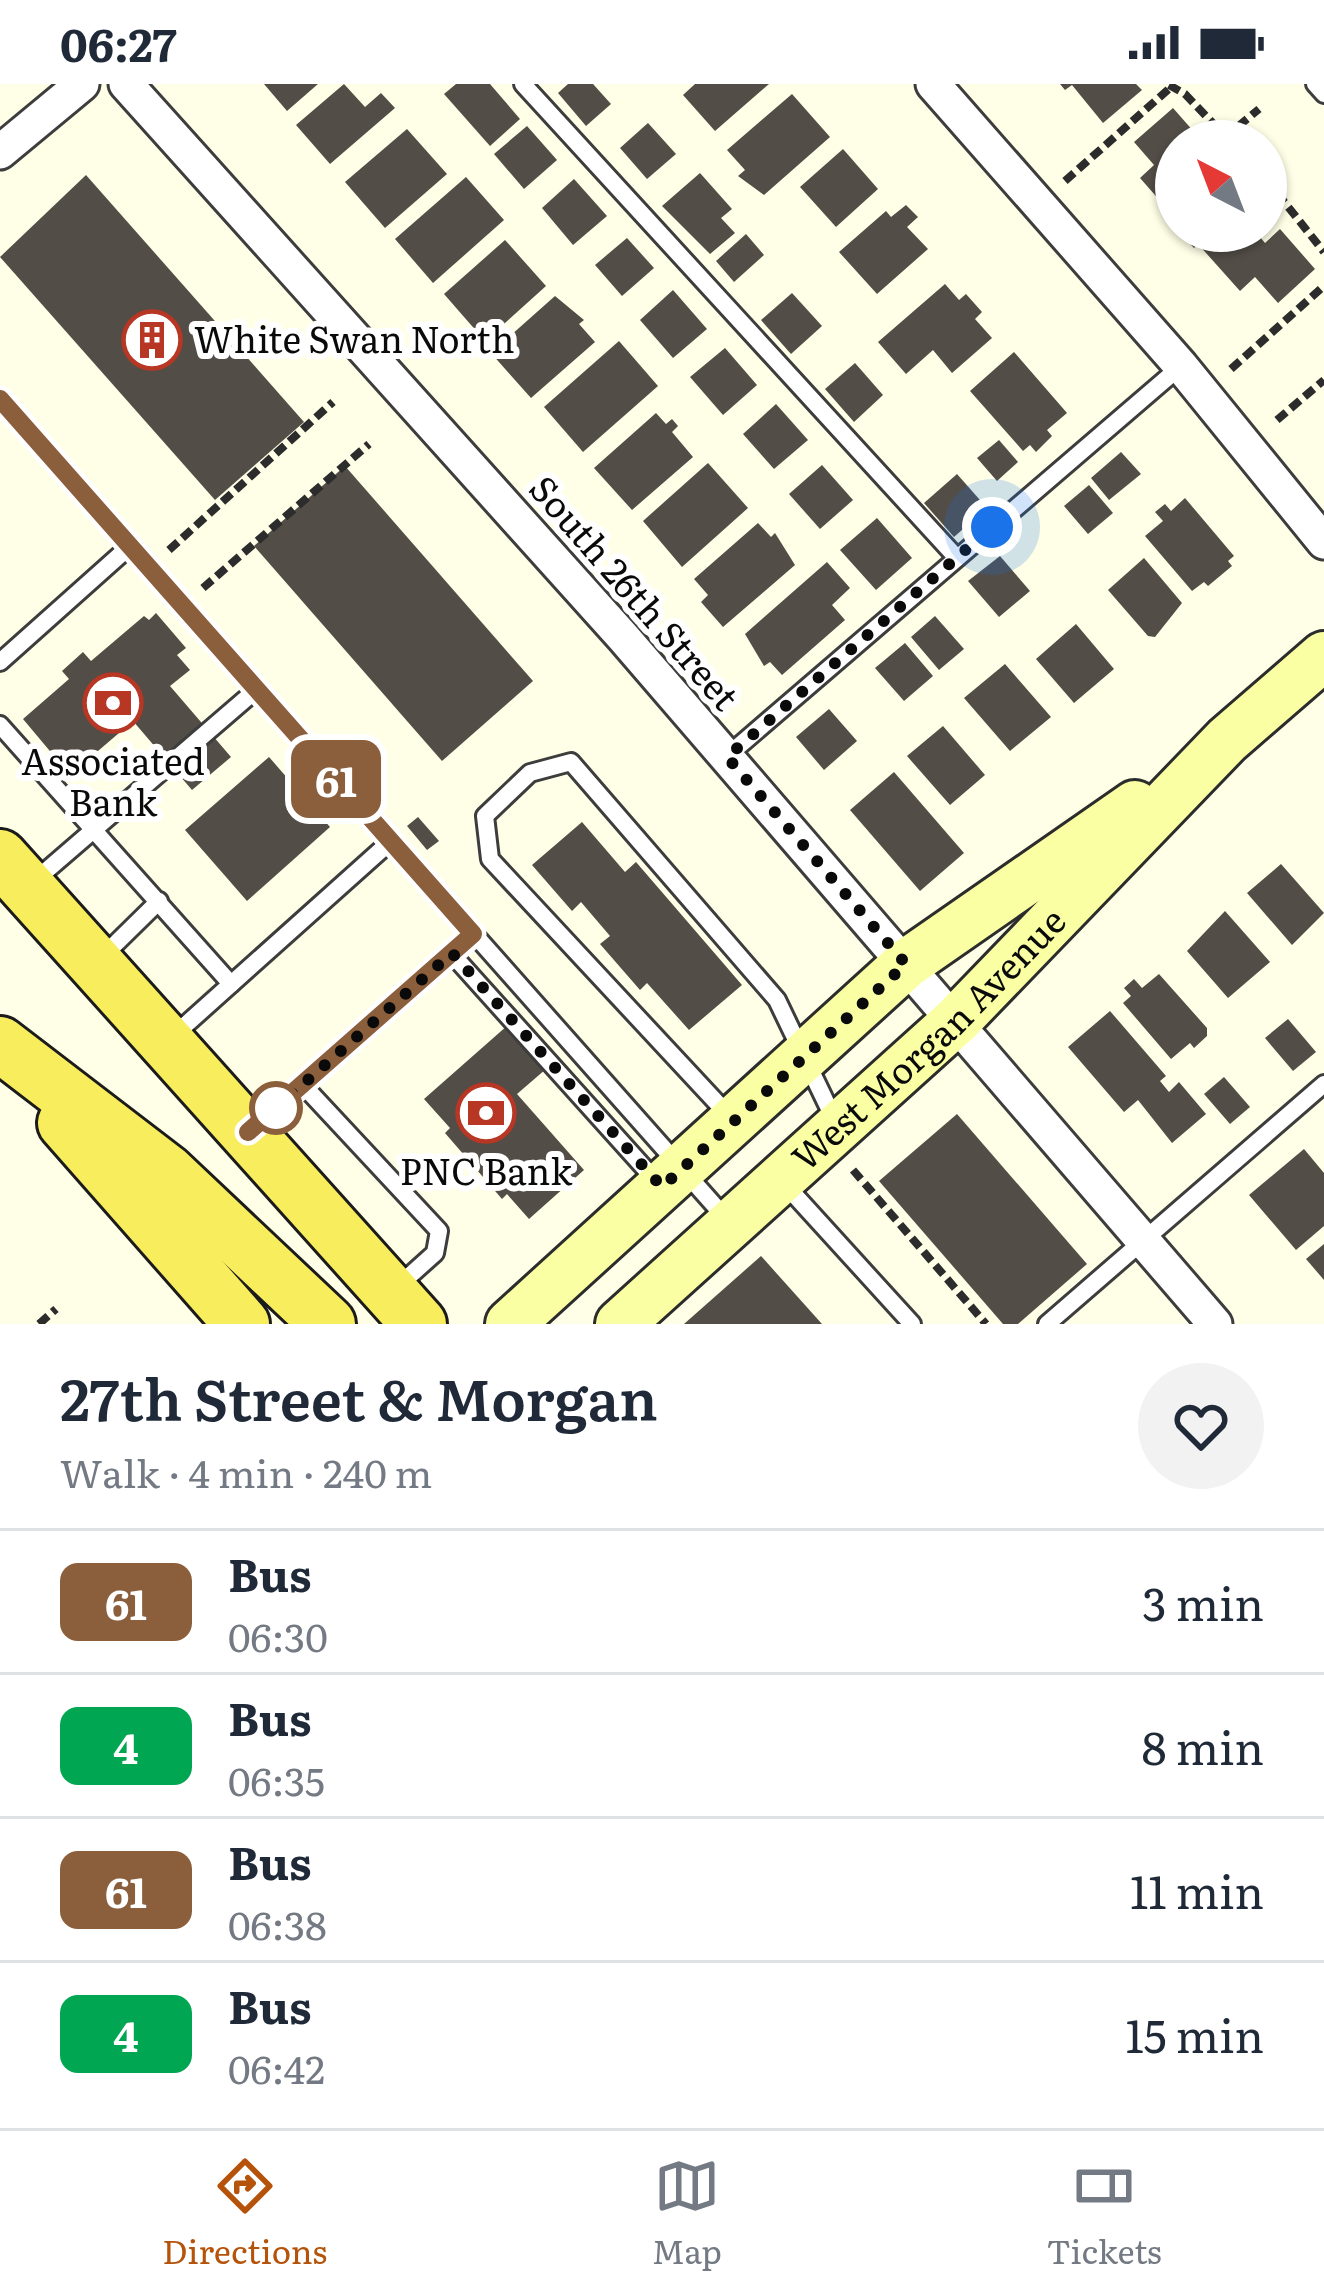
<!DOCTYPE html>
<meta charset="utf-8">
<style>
:root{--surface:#fff;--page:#f2f2f3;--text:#1f2937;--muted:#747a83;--line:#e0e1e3;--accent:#b45309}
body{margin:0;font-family:Literata,serif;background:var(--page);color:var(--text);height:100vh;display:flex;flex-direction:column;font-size:45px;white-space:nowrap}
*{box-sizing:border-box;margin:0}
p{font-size:39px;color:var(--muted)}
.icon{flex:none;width:66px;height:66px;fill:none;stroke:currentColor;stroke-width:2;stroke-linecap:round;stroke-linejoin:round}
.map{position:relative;height:1240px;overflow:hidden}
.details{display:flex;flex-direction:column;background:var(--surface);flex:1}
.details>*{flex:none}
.badge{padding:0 24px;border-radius:18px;font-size:42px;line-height:78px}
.needle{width:78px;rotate:318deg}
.tools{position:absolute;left:1155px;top:36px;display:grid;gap:24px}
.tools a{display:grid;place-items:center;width:132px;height:132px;border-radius:50%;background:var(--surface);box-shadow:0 3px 9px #0004;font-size:60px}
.you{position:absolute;width:60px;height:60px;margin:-30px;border:9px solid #fff;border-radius:50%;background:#1a73e8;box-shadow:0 0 0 18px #1a73e833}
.map>.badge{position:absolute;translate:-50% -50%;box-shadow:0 0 0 6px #fff}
.round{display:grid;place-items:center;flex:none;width:126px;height:126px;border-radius:63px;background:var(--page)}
.overview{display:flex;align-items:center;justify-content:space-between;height:204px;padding:0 60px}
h1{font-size:57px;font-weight:600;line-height:90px}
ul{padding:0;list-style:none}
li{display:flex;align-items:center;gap:36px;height:144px;padding:0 60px;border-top:3px solid var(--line)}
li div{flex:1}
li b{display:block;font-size:45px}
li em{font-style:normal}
li .badge{min-width:132px;font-weight:700;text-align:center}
.status{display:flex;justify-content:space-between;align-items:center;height:84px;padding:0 60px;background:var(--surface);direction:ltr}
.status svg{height:33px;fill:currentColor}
.tabs{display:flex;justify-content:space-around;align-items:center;height:168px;border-top:3px solid var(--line);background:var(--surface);font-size:33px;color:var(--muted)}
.tabs a{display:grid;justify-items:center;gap:6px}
.tabs .active{color:var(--accent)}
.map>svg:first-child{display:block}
</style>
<div class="status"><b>06:27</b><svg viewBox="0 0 49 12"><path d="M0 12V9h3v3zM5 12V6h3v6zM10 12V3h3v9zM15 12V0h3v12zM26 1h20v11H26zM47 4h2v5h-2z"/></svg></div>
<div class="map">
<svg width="1324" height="1240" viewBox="0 0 1324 1240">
<rect width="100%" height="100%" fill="#fffee6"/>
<g fill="#524d46">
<polygon points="264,0 318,0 287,27"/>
<polygon points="344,0 365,23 381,9 395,24 330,80 296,41"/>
<polygon points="456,0 490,0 520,35 490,62 444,10"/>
<polygon points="568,0 593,0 611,20 586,42 558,9"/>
<polygon points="695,0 769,0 715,47 683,11"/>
<polygon points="1060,0 1136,0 1142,6 1103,39 1072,1 1065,6"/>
<polygon points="792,10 830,53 764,111 738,92 745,86 727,66"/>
<polygon points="1173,24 1202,57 1176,57 1176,135 1140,94 1154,81 1134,58"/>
<polygon points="648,39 676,70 647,95 620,64"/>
<polygon points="527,42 557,76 524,105 494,70"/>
<polygon points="407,45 447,90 385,144 345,98"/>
<polygon points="843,65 878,105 836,143 800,103"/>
<polygon points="700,89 732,125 721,134 735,149 710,170 662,122"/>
<polygon points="86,91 304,338 215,416 0,173"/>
<polygon points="466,93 504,136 433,199 395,155"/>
<polygon points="574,95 607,132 573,161 542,124"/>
<polygon points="906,121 918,133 907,143 928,165 877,210 839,168 886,127 891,133"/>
<polygon points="1280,145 1315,185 1278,219 1255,193 1240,207 1198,160 1194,164 1178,147 1255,147 1265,159"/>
<polygon points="746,150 764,171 734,198 716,177"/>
<polygon points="627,154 654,184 622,212 595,181"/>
<polygon points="505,156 546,202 485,257 444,210"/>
<polygon points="945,200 959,216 966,210 982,228 975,235 992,254 952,289 933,266 906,290 878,258"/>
<polygon points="673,206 707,245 673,274 640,236"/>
<polygon points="792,209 822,242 791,270 761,236"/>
<polygon points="555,212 584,236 579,240 595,258 531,314 491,269"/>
<polygon points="619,257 658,302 583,368 544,323"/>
<polygon points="725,264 757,301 723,331 690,293"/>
<polygon points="1014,268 1067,329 1047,346 1052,352 1036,368 1030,361 1023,367 970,307"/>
<polygon points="855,279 883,311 854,338 825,305"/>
<polygon points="776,320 808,356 774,385 743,350"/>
<polygon points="656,329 666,340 672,335 678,342 672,348 693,373 632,426 594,384"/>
<polygon points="999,356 1018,378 997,397 977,374"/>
<polygon points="1121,368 1141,390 1109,416 1091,394"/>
<polygon points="708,379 748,424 682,483 643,437"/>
<polygon points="822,381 853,416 820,445 789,410"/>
<polygon points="345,382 533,597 442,677 254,462"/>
<polygon points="957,390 987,424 954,453 924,419"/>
<polygon points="1089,401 1113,429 1088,450 1064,422"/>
<polygon points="1185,414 1234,472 1228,477 1232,482 1208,502 1204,498 1192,507 1145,452 1163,437 1155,428 1165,420 1171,427"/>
<polygon points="877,434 912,474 876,506 840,466"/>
<polygon points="758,439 771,453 775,449 795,481 723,543 701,518 708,511 694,495"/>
<polygon points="1000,472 1030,507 999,533 968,497"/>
<polygon points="1144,474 1182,519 1155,553 1148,552 1108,506"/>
<polygon points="827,478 850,504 832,521 845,536 782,591 770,578 764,582 745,550"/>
<polygon points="156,529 186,564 177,571 190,586 170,602 231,673 192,706 133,637 70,691 23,635 69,595 62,587 83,568 91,577 144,532 149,536"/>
<polygon points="935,532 964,565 939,586 911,553"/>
<polygon points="1076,540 1114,585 1074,619 1036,575"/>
<polygon points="905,559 933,592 904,617 875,584"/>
<polygon points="1005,580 1051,633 1010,667 964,614"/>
<polygon points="829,625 857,657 824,686 796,653"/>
<polygon points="943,642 985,691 950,721 907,672"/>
<polygon points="269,673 330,743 247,817 185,746"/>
<polygon points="894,688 964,769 920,807 850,726"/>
<polygon points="418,733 439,757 427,766 407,742"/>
<polygon points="582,738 625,788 636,778 742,901 689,946 647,899 640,906 600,860 610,852 581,818 572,827 532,781"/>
<polygon points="1281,780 1324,829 1292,861 1247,809"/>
<polygon points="1225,827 1270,878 1228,914 1187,867"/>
<polygon points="1159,890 1207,944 1207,952 1194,964 1190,959 1171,975 1123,919 1131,912 1124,904 1134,895 1142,904"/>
<polygon points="1110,927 1166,992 1160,997 1169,1008 1179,998 1206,1030 1172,1059 1138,1016 1124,1028 1068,963"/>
<polygon points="1288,935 1316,968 1293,987 1265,954"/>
<polygon points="508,941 546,985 517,1010 584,1086 529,1135 507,1110 502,1115 445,1049 450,1044 424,1015"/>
<polygon points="1224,993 1250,1023 1230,1040 1204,1010"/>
<polygon points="957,1030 1087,1180 1018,1240 1003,1240 879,1097"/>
<polygon points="1304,1065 1324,1089 1324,1142 1296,1166 1249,1111"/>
<polygon points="1324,1160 1324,1196 1306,1175"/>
<polygon points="761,1172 822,1240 684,1240"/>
</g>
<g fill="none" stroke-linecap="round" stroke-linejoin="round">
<defs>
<g id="lane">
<polyline points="523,0 957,474"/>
<polyline points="1315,0 1324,10"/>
<polyline points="0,315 730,1139"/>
<polyline points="0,578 130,462"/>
<polyline points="0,641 231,900"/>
<polyline points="726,673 1181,282"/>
<polyline points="32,799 257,605"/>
<polyline points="451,869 657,1098"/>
<polyline points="100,875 159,817"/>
<polyline points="172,953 391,757"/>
<polyline points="302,1000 439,1147 435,1169 396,1204"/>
<polyline points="732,1035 490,775 485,732 530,689 571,678 777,916 835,1037"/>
<polyline points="253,1044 473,850"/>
<polyline points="781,1096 912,1240"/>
<polyline points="1047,1240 1324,1000"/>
</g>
<g id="street">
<polyline points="126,0 623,553 1215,1240"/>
<polyline points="933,0 1181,282 1324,458"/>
<polyline points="0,68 82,0"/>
</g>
<g id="secondary">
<polyline points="510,1240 906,880 1135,721"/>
<path id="s1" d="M 620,1240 L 957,936 L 1227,656 L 1324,572"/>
</g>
<g id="primary">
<polyline points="0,773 419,1240"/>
<polyline points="0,960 167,1088 328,1240"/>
<polyline points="65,1039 242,1240"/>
</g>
</defs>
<use href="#lane" stroke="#3d3d3d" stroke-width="22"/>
<use href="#street" stroke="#3d3d3d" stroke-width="39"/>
<use href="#secondary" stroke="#2c2c2c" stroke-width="54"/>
<use href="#primary" stroke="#1b1b1b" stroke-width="60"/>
<g stroke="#2c2c2c" stroke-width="8" stroke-dasharray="12 6" stroke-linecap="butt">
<polyline points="1169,1 1185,10 1230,57"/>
<polyline points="1224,54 1259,25"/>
<polyline points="1266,95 1324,168"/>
<polyline points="1065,97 1171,3"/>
<polyline points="1231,285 1324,202"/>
<polyline points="1277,336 1324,296"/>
<polyline points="169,466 333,318"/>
<polyline points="203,504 369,360"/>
<polyline points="853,1086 986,1240"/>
<polyline points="39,1240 56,1225"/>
</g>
<use href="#lane" stroke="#fff" stroke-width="16"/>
<use href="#street" stroke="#fff" stroke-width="33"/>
<use href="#secondary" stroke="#f9ffa2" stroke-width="48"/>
<use href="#primary" stroke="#f8ed5d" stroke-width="54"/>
</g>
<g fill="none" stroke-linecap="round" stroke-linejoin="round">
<defs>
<polyline id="line" points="0,315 473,850 248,1048"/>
</defs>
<use href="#line" stroke="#fff" stroke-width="27"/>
<use href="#line" stroke="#8b5e3c" stroke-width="18"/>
<polyline stroke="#0a0a0a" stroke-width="12" stroke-dasharray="0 21.6" points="276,1024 452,869 662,1103 906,880 727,673 992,443"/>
</g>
<defs>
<symbol id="building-ring" viewBox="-11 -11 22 22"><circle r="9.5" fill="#fff" stroke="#b73624" stroke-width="1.5"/><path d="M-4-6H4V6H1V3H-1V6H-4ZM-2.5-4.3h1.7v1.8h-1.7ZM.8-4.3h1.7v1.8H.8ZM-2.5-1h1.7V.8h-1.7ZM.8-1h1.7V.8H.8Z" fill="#b73624"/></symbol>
<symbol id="bank-ring" viewBox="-11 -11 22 22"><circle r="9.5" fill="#fff" stroke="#b73624" stroke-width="1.5"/><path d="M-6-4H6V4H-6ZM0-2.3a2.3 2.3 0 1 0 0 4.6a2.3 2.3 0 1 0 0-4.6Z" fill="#b73624"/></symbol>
</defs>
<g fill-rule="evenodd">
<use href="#building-ring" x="119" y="223" width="66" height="66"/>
<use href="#bank-ring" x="80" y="586" width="66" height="66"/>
<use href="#bank-ring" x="453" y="996" width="66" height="66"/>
</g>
<circle fill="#fff" stroke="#8b5e3c" stroke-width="6" cx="276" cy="1024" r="24"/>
<g text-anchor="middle" stroke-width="12" stroke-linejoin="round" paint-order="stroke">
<g font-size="36" fill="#0a0a0a" stroke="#fff">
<text x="194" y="269" text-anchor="start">White Swan North</text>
<text x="113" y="691">Associated<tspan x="113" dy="41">Bank</tspan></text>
<text x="486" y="1101">PNC Bank</text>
</g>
<g font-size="36" fill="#0a0a0a" stroke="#fff">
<text transform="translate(634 509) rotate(49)" y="13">South 26th Street</text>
<text dy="13" stroke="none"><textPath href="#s1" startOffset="420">West Morgan Avenue</textPath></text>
</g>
</g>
</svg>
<div class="tools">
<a><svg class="needle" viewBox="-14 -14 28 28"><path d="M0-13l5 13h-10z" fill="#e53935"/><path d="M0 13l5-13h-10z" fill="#747a83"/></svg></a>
</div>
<div class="you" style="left:992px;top:443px"></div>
<b class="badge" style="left:336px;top:695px;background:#8b5e3c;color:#fff">61</b>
</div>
<section class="details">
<div class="overview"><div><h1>27th Street &amp; Morgan</h1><p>Walk · 4 min · 240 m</p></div><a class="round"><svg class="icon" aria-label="heart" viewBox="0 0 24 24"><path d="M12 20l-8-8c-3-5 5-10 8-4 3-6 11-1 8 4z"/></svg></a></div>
<ul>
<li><span class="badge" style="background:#8b5e3c;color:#fff">61</span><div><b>Bus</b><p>06:30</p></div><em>3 min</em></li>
<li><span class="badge" style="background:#00a651;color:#fff">4</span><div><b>Bus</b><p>06:35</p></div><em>8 min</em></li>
<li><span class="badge" style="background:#8b5e3c;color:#fff">61</span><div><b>Bus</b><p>06:38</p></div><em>11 min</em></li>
<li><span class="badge" style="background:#00a651;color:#fff">4</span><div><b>Bus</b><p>06:42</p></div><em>15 min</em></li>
</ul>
</section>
<nav class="tabs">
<a class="active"><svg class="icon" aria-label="directions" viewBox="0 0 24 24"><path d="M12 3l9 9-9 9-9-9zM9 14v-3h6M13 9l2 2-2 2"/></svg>Directions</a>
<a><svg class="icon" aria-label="map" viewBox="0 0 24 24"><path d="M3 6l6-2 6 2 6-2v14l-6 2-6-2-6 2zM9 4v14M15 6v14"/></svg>Map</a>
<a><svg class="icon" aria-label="tickets" viewBox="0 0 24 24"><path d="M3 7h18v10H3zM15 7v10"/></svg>Tickets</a>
</nav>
